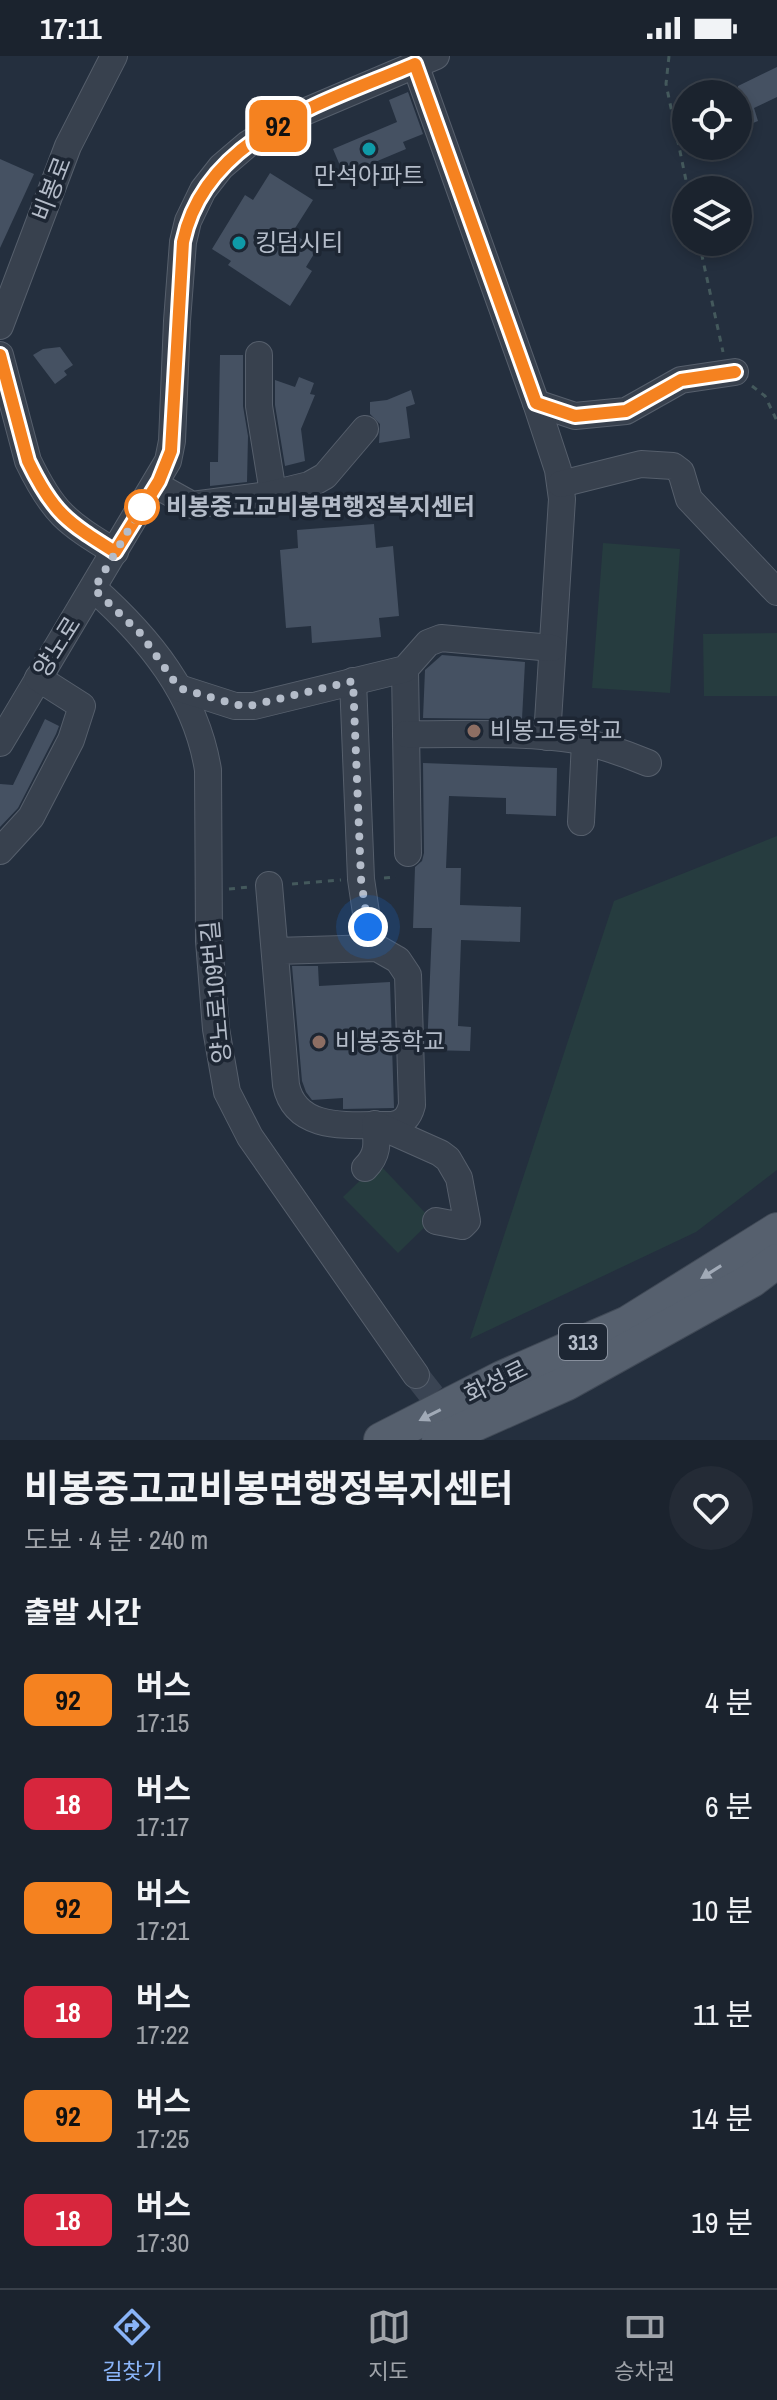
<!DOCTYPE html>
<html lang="ko">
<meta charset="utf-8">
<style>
:root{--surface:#1b232e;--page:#242b36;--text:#f1f3f6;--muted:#a0a4aa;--line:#39404a;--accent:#8ab4f8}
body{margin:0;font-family:"Archivo Narrow","Noto Sans KR",sans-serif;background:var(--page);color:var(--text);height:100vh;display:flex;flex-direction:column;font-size:30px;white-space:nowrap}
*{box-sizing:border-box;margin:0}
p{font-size:26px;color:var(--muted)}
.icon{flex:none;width:44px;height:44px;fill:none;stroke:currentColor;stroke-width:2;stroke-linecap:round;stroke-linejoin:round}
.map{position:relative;height:1384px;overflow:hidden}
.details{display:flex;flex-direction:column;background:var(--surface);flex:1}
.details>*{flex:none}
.badge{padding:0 16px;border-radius:12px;font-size:28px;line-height:52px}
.controls{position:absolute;left:672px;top:24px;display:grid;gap:16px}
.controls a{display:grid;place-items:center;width:80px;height:80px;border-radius:50%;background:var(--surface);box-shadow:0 4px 12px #0003,0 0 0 2px var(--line);font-size:40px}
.you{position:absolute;width:40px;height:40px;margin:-20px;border:6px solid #fff;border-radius:50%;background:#1a73e8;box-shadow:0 0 0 12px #1a73e833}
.map>.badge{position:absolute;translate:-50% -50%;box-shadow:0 0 0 4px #fff}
h2{padding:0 24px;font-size:30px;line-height:72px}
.round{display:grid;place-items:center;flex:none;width:84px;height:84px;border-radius:42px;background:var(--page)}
.head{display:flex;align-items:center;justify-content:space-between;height:136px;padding:0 24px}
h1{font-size:38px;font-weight:700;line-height:60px}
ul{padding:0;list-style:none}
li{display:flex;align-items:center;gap:24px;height:104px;padding:0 24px}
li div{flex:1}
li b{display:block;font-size:30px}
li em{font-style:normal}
li .badge{min-width:88px;font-weight:700;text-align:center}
.status{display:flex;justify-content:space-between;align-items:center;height:56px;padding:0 40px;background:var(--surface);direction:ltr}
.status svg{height:22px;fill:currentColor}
.tab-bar{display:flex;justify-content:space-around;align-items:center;height:112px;border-top:2px solid var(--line);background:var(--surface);font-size:22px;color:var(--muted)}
.tab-bar a{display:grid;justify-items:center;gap:4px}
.tab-bar .selected{color:var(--accent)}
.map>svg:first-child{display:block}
</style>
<div class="status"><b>17:11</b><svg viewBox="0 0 49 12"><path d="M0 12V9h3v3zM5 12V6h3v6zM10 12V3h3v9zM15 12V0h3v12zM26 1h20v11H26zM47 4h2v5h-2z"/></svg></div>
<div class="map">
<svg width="777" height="1384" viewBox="0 0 777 1384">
<rect width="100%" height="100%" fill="#242f3e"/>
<g fill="#263c3f">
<polygon points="603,487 680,493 670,637 592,632"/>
<polygon points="777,577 777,640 704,640 703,578"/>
<polygon points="777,780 777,1114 696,1176 470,1283 614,845"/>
<polygon points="378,1107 432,1164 398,1197 343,1141"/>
</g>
<g fill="#455162">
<polygon points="777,11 777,41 754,52 758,65 738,73 738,30"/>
<polygon points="408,36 423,78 403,86 406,93 344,119 333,93 397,66 389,44"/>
<polygon points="0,103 34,118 0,192"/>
<polygon points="270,117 313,144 292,177 317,193 306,211 312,215 290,250 228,209 231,205 212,193 245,139 253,144"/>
<polygon points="60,291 73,309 64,315 67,319 55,328 33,299 43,293"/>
<polygon points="220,299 243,299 243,350 248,380 247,426 210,430 210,406 218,406"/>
<polygon points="299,321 314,327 310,338 315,339 301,373 305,405 285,410 275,349 275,324 295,331"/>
<polygon points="411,334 415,348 406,351 410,382 379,387 380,368 370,358 370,346 387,344"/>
<polygon points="374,468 376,492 393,490 399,560 379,562 381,581 312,587 311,570 286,572 280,494 298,492 297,474"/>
<polygon points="442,599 525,606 522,663 423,662 425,614"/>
<polygon points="45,663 59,670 56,678 18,752 0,771 0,728 13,729"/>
<polygon points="423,707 557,712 556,760 506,758 506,742 449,740 446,812 461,812 460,849 521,851 520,886 461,884 458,970 471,971 470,995 427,994 432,872 413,872 415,811 422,805 424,797"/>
<polygon points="292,910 318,910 319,930 390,926 394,1052 343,1053 343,1042 312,1044 306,1036 302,1025"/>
</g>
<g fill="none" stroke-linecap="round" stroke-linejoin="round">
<polyline stroke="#3a4453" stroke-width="26" stroke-dasharray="26 13" stroke-linecap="butt" points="416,1319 453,1366"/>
<defs>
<g id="minor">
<polyline points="415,8 536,347 575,360 626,355 681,324 735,316"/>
<polyline points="0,270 68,90 114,0"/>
<path d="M 0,299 L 28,405 C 53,457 66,466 115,496"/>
<polyline points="259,299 259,350 273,437"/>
<polyline points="536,347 558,414 562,443 547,681"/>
<polyline points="561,428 641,408 673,410 681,416 689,443 777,536"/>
<polyline points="156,429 192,449 268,439 309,429 325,420 365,373"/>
<path d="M 94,533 C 149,582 196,639 208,714 L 209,885 L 216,973 L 227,1036 L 250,1081 L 416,1319"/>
<polyline points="405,613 408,797"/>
<polyline points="353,625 361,823 371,891"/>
<polyline points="179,632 235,650 254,650 405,613 428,587 441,582 552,592"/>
<path d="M 406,678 C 459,679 524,675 576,684 C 601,689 624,697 648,707"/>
<polyline points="0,687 168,405 172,385 177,265 183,186 188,165 203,134 221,111 248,88 290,62 436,0"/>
<polyline points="581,766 585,686"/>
<polyline points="0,795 31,761 71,684 82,650 38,622"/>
<path d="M 269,829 L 286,1029 C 296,1078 354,1068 392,1069 C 404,1067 409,1061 412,1049 L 408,919 L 398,904 L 377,892 L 275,895"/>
<path d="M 365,1112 C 379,1098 377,1087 375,1068 L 440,1097 L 448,1103 L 459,1122 L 467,1165 L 462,1170 L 436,1165"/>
</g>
<g id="major">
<polyline points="381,1384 502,1322 628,1267 777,1174"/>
<polyline points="439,1384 567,1327 752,1224 777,1205"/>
</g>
</defs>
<use href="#minor" stroke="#565f6c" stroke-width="28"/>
<use href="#major" stroke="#414a57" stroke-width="36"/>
<g stroke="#44595c" stroke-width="3" stroke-dasharray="6 6" stroke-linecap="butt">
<polyline points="669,0 666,28 688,134"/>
<polyline points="699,186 723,296"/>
<polyline points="752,330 765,340 777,365"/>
<polyline points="384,822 396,821"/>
<polyline points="292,828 341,824"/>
<polyline points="229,833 249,831"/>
</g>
<use href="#minor" stroke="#38414e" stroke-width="26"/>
<use href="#major" stroke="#56606e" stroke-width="34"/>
</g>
<defs><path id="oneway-solid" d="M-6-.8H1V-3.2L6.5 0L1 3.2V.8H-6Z" transform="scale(2)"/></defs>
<g fill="#a1aab7">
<use href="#oneway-solid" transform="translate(711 1216) rotate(148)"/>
<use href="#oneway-solid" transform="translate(430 1359) rotate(153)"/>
</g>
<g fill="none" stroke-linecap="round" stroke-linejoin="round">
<defs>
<path id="line" d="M 0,299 L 28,405 C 53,457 67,466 115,496 L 159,425 L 171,395 L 183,186 C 205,79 327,46 415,8 L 536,347 L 575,360 L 626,355 L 681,324 L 735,316"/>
</defs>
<use href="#line" stroke="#fff" stroke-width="18"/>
<use href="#line" stroke="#f58220" stroke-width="12"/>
<polyline stroke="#b4bcc9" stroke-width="8" stroke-dasharray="0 14.4" points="142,451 94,533 141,578 179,632 245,651 353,625 361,823 368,871"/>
</g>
<g fill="#0f9aa8" stroke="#1d2633" stroke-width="3">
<circle cx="369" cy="93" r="8"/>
<circle cx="239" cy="187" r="8"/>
</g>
<circle fill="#fff" stroke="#f58220" stroke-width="4" cx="142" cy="451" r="16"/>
<g fill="#8d6e63" stroke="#1d2633" stroke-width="3">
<circle cx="474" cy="675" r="8"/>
<circle cx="319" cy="986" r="8"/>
</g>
<g text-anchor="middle" stroke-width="7" stroke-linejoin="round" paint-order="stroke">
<rect fill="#1d2633" stroke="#878f9c" stroke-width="2" x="559" y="1268" width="48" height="36" rx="6"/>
<g font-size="22" font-weight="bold" fill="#b4bcc9">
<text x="583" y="1294">313</text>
</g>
<g font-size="24" fill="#b4bcc9" stroke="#1d2633" text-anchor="start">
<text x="369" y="128" text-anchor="middle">만석아파트</text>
<text x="255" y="195">킹덤시티</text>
<text x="490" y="683">비봉고등학교</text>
<text x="335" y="994">비봉중학교</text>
</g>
<g font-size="24" fill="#b4bcc9" stroke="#1d2633">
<text transform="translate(52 133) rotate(-69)" y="8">비봉로</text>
<text transform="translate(57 591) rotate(-58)" y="8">양노로</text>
<text transform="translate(216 936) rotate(-95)" y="8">양노로109번길</text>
<text transform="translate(496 1326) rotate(-26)" y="8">화성로</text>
</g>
<g font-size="24" font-weight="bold" fill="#b4bcc9" stroke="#1d2633" text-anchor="start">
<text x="166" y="459">비봉중고교비봉면행정복지센터</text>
</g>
</g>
</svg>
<div class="controls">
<a><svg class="icon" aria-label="locate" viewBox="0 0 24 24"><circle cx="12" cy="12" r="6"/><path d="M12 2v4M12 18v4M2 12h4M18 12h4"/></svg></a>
<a><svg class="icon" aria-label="layers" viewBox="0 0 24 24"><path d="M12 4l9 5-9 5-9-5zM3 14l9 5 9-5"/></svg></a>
</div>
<div class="you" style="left:368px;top:871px"></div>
<b class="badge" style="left:278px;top:70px;background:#f58220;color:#111">92</b>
</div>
<section class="details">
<div class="head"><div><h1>비봉중고교비봉면행정복지센터</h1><p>도보 · 4 분 · 240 m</p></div><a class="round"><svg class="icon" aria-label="heart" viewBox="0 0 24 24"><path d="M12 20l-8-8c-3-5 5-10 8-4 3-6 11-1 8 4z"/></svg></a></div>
<h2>출발 시간</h2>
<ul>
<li><span class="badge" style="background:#f58220;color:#111">92</span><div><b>버스</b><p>17:15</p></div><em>4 분</em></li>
<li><span class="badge" style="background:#d7263d;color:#fff">18</span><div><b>버스</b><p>17:17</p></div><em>6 분</em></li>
<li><span class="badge" style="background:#f58220;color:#111">92</span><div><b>버스</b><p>17:21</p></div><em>10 분</em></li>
<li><span class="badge" style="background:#d7263d;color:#fff">18</span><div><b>버스</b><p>17:22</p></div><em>11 분</em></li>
<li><span class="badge" style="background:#f58220;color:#111">92</span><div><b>버스</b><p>17:25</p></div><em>14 분</em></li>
<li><span class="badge" style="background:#d7263d;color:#fff">18</span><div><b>버스</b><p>17:30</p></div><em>19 분</em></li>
</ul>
</section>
<nav class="tab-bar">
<a class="selected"><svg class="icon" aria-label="directions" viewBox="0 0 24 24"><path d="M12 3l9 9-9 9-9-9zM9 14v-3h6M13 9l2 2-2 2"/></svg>길찾기</a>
<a><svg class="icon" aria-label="map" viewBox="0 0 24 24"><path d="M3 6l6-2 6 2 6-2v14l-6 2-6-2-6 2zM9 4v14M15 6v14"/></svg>지도</a>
<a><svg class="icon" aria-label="tickets" viewBox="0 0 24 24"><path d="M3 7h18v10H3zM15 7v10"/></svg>승차권</a>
</nav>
